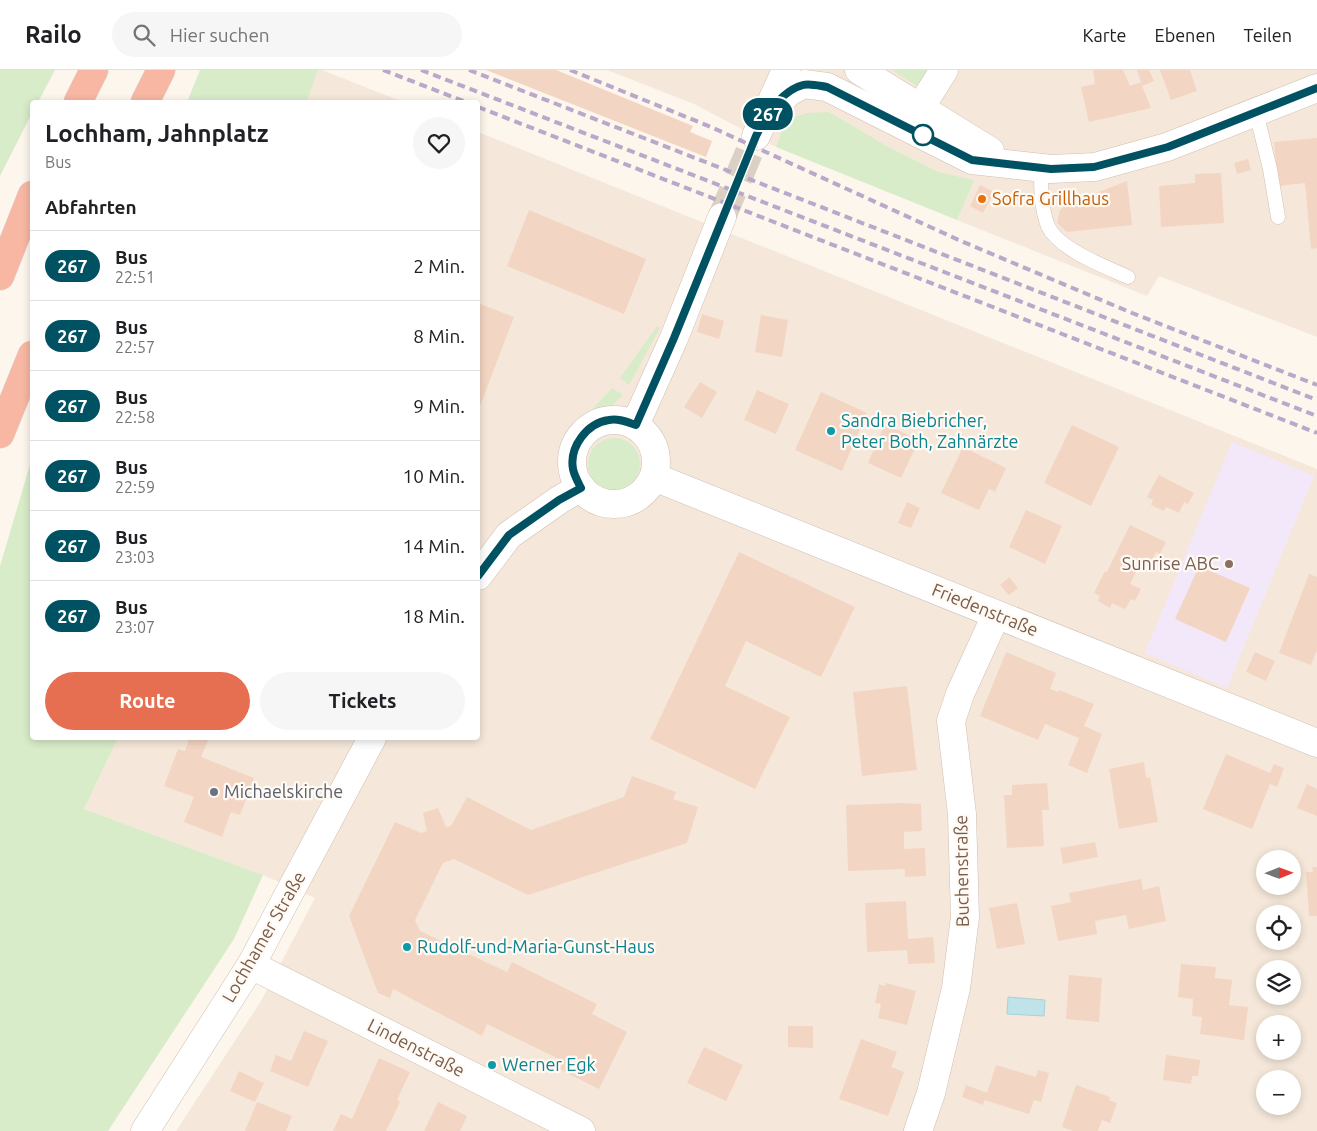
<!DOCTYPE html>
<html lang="de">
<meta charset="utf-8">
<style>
:root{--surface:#fff;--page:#f6f6f6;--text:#202124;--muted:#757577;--line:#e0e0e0;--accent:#e76f51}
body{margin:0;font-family:Ubuntu,sans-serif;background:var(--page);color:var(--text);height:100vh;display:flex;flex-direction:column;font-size:19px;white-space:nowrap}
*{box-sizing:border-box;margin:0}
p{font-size:16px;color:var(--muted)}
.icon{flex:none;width:28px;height:28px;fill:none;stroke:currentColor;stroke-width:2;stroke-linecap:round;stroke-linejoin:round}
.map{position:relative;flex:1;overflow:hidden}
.side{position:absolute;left:30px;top:30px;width:450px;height:640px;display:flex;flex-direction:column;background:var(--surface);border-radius:5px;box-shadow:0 2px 8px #0003}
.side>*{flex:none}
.badge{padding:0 10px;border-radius:16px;font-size:18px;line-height:32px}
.needle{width:32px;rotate:89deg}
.fabs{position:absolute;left:1256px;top:780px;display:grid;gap:10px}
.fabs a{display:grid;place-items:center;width:45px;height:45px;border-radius:50%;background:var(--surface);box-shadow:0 2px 8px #0003;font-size:25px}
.map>.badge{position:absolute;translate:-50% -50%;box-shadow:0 0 0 2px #fff}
h2{padding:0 15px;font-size:19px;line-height:45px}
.round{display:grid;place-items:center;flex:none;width:52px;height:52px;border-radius:26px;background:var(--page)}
.summary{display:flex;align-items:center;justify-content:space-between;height:85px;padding:0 15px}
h1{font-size:24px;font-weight:700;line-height:38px}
.action{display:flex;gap:10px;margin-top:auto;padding:10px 15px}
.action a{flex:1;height:58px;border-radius:30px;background:var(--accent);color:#fff;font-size:20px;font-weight:700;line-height:58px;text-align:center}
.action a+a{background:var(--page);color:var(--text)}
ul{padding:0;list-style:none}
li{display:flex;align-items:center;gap:15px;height:70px;padding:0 15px;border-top:1px solid var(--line)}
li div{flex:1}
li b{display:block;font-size:19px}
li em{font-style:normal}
li .badge{min-width:55px;font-weight:700;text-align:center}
header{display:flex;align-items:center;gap:30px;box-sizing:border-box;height:70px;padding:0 25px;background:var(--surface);border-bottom:1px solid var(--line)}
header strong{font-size:24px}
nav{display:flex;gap:28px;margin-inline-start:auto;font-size:18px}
.search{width:350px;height:45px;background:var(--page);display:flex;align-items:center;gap:12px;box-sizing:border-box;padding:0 18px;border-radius:28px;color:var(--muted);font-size:19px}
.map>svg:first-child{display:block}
</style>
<header>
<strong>Railo</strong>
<div class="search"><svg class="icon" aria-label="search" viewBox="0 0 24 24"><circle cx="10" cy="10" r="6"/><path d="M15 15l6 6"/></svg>Hier suchen</div>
<nav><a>Karte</a><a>Ebenen</a><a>Teilen</a></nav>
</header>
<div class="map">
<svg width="1317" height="1061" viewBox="0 0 1317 1061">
<rect width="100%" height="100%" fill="#fdf6ec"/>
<g fill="#f5e8da" fill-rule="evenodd">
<polygon points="318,0 322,0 403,32 307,32"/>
<polygon points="607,0 1317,0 1317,267 1159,206 1147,226 957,150 973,110 939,102 885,75 786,51 776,77 694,34"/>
<path d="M 478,62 L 1317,399 L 1317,1061 L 176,1061 L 261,931 L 315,828 L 263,805 L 84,739 L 118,668 L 478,668 ZM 1265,789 L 1292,789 L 1292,816 L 1265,816 ZM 1265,844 L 1292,844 L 1292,871 L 1265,871 ZM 1265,899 L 1292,899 L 1292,926 L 1265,926 ZM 1265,954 L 1292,954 L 1292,981 L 1265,981 ZM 1265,1009 L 1292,1009 L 1292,1036 L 1265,1036 Z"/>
</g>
<polygon fill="#f3e8fa" points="1232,372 1314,406 1227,618 1145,583"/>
<g fill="#d8ecc9">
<polygon points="0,0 55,0 38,32 32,32 32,43 0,106"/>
<polygon points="200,0 318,0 307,32 187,32"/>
<polygon points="892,0 930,0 923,13 917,16"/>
<polygon points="829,42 885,75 939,102 974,110 957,150 776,77 785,51 806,43"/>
<polygon points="657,256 660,258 629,315 620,308"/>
<polygon points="612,318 623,325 605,342 589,347 587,345"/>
<circle cx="614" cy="394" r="26"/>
<polygon points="32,388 32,668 118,668 84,739 263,805 234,869 108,1061 0,1061 0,496"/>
</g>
<polygon fill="#bfe3e8" stroke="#a5d3da" points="1008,927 1045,930 1044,946 1007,944"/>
<g fill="#f3d5c3">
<polygon points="486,0 556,0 693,56 690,62 712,71 706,87"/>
<polygon points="1093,0 1123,0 1130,16 1141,12 1137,0 1149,0 1154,11 1142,16 1151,38 1089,52 1081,17 1095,14"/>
<polygon points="1160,0 1190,0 1197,21 1171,30"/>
<polygon points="1317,68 1317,178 1311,179 1305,113 1278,116 1274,72"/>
<polygon points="1248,89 1251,100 1237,104 1234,93"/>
<polygon points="1221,103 1224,153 1161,157 1159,116 1195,113 1195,104"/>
<polygon points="1127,111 1132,155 1067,162 1057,153 1060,140 1066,135"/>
<polygon points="980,115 994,122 983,143 970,136"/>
<polygon points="529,140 646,189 624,244 507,196"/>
<polygon points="478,233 514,247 478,341"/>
<polygon points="702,244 724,251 719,269 697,262"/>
<polygon points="761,245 788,250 782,287 755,282"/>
<polygon points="700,312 717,322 702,348 684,337"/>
<polygon points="757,320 789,334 776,364 744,350"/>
<polygon points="821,322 867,343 842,401 795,380"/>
<polygon points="885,354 919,370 901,408 868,393"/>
<polygon points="1072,355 1119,377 1091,436 1044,413"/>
<polygon points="963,377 1006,398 995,422 989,419 979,440 941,423"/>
<polygon points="1159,405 1194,423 1188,434 1184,432 1179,443 1166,437 1164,441 1151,435 1153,430 1147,427"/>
<polygon points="907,432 920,438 911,458 898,453"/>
<polygon points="1026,440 1062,456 1045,494 1009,477"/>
<polygon points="1130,455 1166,472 1160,484 1156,482 1151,493 1142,489 1130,514 1141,519 1135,531 1131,529 1125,539 1112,533 1110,538 1098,531 1100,526 1094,523 1105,501 1107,502"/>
<polygon points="739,482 855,537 821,607 746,571 725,616 790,647 755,719 650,669"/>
<polygon points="1199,496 1250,518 1226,572 1175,549"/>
<polygon points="1309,504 1317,507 1317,580 1311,595 1279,583"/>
<polygon points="1009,507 1018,518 1009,525 1000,515"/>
<polygon points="1006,582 1056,603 1050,619 1058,622 1059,620 1094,634 1084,656 1102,664 1087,703 1068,695 1079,668 1045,654 1038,670 980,646"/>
<polygon points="1255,582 1275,591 1266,611 1246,602"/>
<polygon points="907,616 917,700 862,706 853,622"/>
<polygon points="183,668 209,668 201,687 254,708 240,745 231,742 222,767 184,752 194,727 164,716 178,679 185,681 189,670"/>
<polygon points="1226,684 1270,703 1274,694 1284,698 1277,717 1270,714 1252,759 1203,739"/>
<polygon points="1144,692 1146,708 1150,707 1158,752 1119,759 1109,699"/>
<polygon points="632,706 676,722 673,729 698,737 687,773 528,825 454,789 443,793 415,850 420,861 507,902 512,892 597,934 592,944 627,962 599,1019 559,999 563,991 487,954 482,966 393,919 390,928 378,923 349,846 395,752 421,763 427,761 423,743 438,738 446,757 451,756 467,727 531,760 624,727"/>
<polygon points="1047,713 1049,740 1042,740 1044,776 1007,778 1004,725 1012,725 1012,715"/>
<polygon points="1307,714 1317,719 1317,746 1297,738"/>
<polygon points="903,733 921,734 922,761 904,762 904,779 925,778 926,806 905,807 905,799 848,801 846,735"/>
<polygon points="1095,772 1098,787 1063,794 1060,778"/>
<polygon points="1312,797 1317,797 1317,846 1309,846 1306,802 1313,802"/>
<polygon points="1141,809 1143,820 1159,816 1166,851 1129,859 1126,845 1095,851 1097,864 1058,871 1051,836 1071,832 1069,823"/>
<polygon points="906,831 908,869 933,867 935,893 908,894 907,880 867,882 865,833"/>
<polygon points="1017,833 1025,874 997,879 989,838"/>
<polygon points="1181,894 1216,897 1215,908 1232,910 1229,935 1248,937 1244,970 1200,964 1202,947 1192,946 1193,929 1178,927"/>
<polygon points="1069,905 1102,908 1099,952 1066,949"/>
<polygon points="886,913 916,921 907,955 878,948 881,934 875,933 879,914 885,916"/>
<polygon points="788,956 813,956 813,978 788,977"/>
<polygon points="304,961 328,971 308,1017 270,1001 276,985 291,991"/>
<polygon points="861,969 897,982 891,997 904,1002 888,1046 839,1029"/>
<polygon points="704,977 743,995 726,1031 687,1013"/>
<polygon points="1166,985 1200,990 1198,1006 1192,1006 1191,1014 1163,1010"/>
<polygon points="379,988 410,1002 397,1030 400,1032 386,1061 333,1061 341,1044 352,1049"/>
<polygon points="996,995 1036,1007 1038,1000 1049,1003 1041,1032 1034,1030 1029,1044 984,1030 983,1035 962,1027 966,1015 987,1023"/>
<polygon points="239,1001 264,1013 255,1032 230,1021"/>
<polygon points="1076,1015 1110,1027 1109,1030 1117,1033 1110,1053 1102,1050 1098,1061 1073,1061 1062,1057"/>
<polygon points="257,1032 292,1046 286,1061 245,1061"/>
<polygon points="438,1032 467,1046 460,1061 424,1061"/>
</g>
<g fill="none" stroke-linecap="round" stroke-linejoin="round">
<polyline stroke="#dcd0c4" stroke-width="28" stroke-dasharray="28 14" stroke-linecap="butt" points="722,147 756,66"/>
<defs>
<g id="service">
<polyline points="1256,42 1270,99 1278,147"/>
<path d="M 1041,99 C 1041,117 1041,139 1048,156 C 1058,179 1106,197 1128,207"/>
</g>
<g id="minor">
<polyline points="920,38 944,0"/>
<polyline points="251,895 581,1061"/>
<polyline points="918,1061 931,1023 956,918 965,847 962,744 951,651 960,624 996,545"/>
</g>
<g id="tertiary">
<polyline points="859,0 990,81"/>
<polyline points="764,47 789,22 804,14 827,17 972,90 1051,99 1095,97 1167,77 1317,18"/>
<polyline points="756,66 786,0"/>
<circle cx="614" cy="392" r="42"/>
<polyline points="635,355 674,268 722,147"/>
<polyline points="654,407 1317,673"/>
<polyline points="478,506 509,465 559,430 581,417"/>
<polyline points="145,1061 251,895 372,668"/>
</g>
<g id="motorway">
<polyline points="78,32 94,0"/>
<polyline points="145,32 161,0"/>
<polyline points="0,206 32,125"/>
<polyline points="0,364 32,285"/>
</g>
</defs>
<use href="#service" stroke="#d1beb0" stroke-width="15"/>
<use href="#minor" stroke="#d1beb0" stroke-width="29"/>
<use href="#tertiary" stroke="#d1beb0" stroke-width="29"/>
<use href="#motorway" stroke="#dad1cd" stroke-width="29"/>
<use href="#service" stroke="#fff" stroke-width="14"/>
<use href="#minor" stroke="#fff" stroke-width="28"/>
<use href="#tertiary" stroke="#fff" stroke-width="28"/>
<use href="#motorway" stroke="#f7b7a3" stroke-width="28"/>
<g stroke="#b9a8c9" stroke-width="4" stroke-dasharray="8 5" stroke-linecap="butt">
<polyline points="383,0 466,32"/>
<polyline points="421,0 1317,346"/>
<polyline points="469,0 1317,330"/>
<polyline points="570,0 711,57 961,171 1132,243 1317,315"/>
<polyline points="478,37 1317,363"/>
</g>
</g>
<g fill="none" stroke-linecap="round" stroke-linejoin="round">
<defs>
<path id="line" d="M 478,506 L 509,465 L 559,430 L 581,418 C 578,412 574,405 573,399 C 569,377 587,353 609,350 C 618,348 627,352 636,355 L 674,268 L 756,66 C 765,47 781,21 803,15 C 810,13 820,16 827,17 L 972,90 L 1051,99 L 1094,97 L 1168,77 L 1317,18"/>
</defs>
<use href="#line" stroke="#fff" stroke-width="11"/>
<use href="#line" stroke="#005262" stroke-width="8"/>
</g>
<circle fill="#fff" stroke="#005262" stroke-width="2.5" cx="923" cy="65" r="10"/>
<circle fill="#e8710a" stroke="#fffaf3" stroke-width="2" cx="982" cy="129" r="5"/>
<g fill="#0f9aa8" stroke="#fffaf3" stroke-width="2">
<circle cx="831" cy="361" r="5"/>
<circle cx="407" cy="877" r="5"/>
<circle cx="492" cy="995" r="5"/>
</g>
<circle fill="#8d6e63" stroke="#fffaf3" stroke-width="2" cx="1229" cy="494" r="5"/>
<circle fill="#6b7280" stroke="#fffaf3" stroke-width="2" cx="214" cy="722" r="5"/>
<g text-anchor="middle" stroke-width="4.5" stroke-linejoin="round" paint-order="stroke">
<g font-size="18" fill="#c56008" stroke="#fffaf3" text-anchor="start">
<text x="992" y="135">Sofra Grillhaus</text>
</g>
<g font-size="18" fill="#0d838f" stroke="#fffaf3" text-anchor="start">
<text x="841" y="357">Sandra Biebricher,<tspan x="841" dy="21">Peter Both, Zahnärzte</tspan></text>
<text x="417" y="883">Rudolf-und-Maria-Gunst-Haus</text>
<text x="502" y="1001">Werner Egk</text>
</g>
<g font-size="18" fill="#785e54" stroke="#fffaf3" text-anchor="end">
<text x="1219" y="500">Sunrise ABC</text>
</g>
<g font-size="18" fill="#7a5c4d" stroke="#fffaf3">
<text transform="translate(985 540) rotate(22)" y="6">Friedenstraße</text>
<text transform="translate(962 801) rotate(-91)" y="6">Buchenstraße</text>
<text transform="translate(264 867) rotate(-60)" y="6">Lochhamer Straße</text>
<text transform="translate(416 978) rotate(27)" y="6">Lindenstraße</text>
</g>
<g font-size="18" fill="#5b616d" stroke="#fffaf3" text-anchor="start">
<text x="224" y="728">Michaelskirche</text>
</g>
</g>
</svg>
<div class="fabs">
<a><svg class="needle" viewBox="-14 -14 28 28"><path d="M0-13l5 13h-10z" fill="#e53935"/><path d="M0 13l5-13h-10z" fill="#757577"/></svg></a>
<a><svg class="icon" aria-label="locate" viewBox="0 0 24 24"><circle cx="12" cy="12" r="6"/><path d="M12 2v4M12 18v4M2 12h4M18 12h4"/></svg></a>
<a><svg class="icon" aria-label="layers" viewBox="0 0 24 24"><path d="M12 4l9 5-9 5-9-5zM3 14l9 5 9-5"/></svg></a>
<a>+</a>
<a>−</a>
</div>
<b class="badge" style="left:768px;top:44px;background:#005262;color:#fff">267</b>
<section class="side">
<div class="summary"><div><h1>Lochham, Jahnplatz</h1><p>Bus</p></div><a class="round"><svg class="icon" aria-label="heart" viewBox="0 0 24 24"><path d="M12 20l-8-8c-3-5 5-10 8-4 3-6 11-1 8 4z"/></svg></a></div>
<h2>Abfahrten</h2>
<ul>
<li><span class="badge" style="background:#005262;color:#fff">267</span><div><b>Bus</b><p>22:51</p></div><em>2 Min.</em></li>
<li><span class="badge" style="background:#005262;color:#fff">267</span><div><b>Bus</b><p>22:57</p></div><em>8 Min.</em></li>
<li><span class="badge" style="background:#005262;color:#fff">267</span><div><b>Bus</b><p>22:58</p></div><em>9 Min.</em></li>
<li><span class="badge" style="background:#005262;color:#fff">267</span><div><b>Bus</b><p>22:59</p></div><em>10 Min.</em></li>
<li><span class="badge" style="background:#005262;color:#fff">267</span><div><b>Bus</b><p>23:03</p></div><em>14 Min.</em></li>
<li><span class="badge" style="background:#005262;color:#fff">267</span><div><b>Bus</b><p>23:07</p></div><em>18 Min.</em></li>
</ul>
<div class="action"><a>Route</a><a>Tickets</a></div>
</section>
</div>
